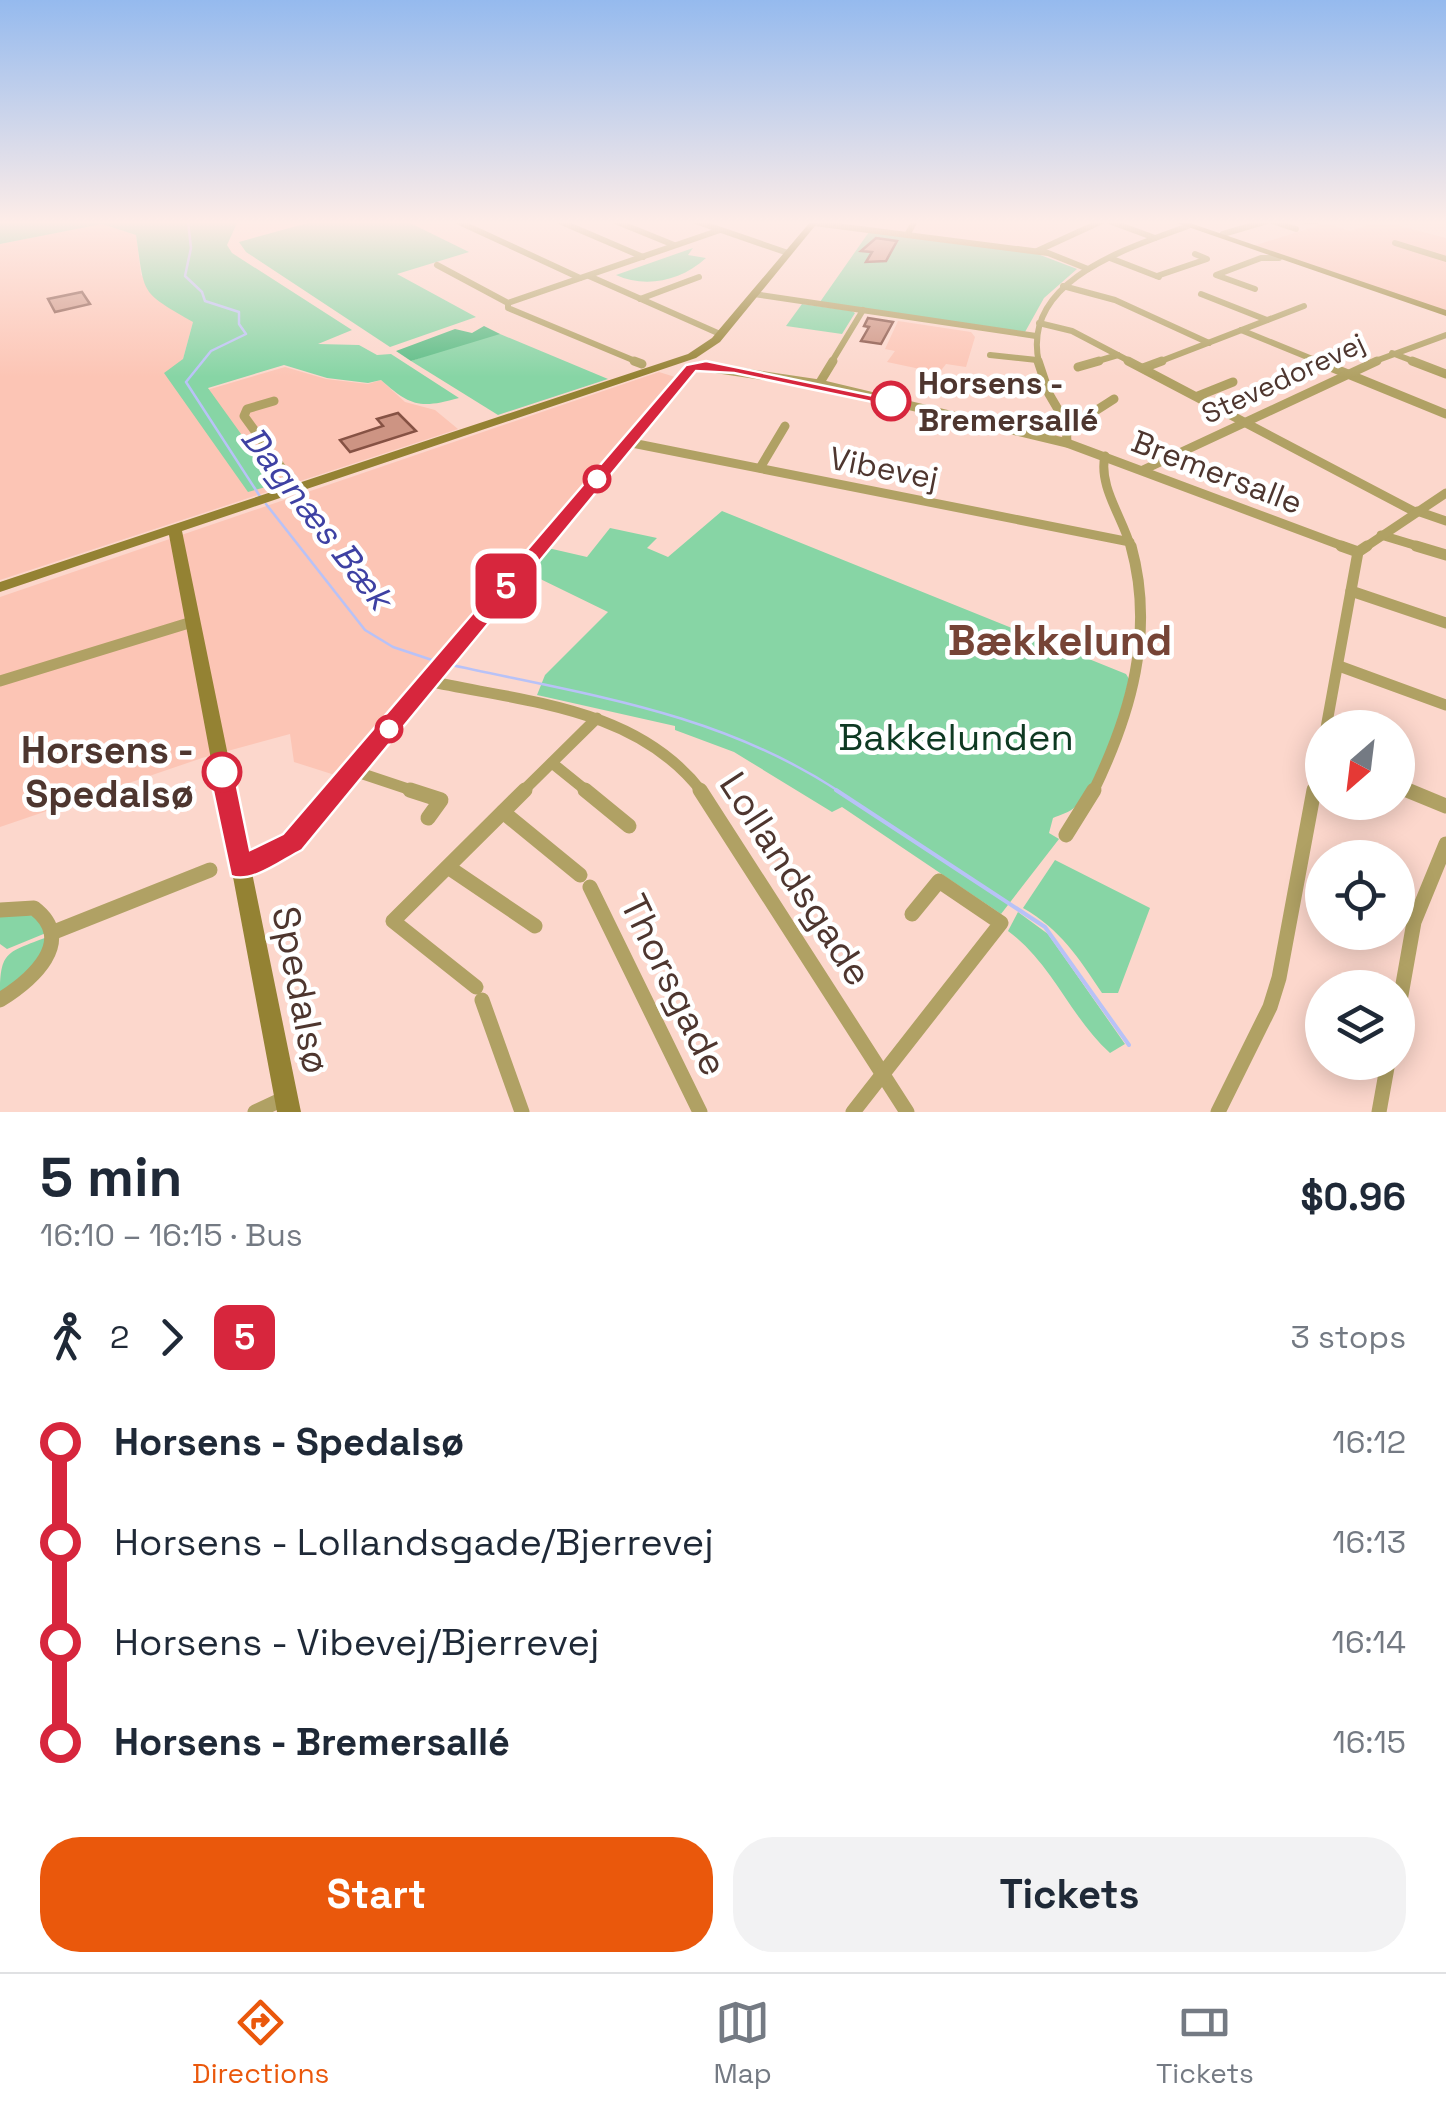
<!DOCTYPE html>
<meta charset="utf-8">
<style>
:root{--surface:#fff;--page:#f2f2f3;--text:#1f2937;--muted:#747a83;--line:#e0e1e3;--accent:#ea580c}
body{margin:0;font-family:"Space Grotesk",sans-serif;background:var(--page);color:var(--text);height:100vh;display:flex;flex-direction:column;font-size:38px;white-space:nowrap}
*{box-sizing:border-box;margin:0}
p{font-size:32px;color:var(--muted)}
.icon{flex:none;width:55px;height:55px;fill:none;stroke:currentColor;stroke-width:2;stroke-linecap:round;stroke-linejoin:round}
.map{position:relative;height:1112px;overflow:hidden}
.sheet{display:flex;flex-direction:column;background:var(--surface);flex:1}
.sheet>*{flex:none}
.badge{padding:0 20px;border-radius:15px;font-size:35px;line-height:65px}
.needle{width:65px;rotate:208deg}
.buttons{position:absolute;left:1305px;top:710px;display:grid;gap:20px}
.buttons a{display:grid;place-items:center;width:110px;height:110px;border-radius:50%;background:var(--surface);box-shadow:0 5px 25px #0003;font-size:50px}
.map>.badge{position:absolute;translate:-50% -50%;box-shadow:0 0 0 5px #fff}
.legs{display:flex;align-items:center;gap:15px;height:110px;padding:0 40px;font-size:32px}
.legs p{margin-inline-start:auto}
.overview{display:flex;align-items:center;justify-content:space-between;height:170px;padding:0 40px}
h1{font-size:55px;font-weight:600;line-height:75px}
.button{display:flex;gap:20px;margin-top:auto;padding:20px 40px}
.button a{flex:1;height:115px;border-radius:40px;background:var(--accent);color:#fff;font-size:40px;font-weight:600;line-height:115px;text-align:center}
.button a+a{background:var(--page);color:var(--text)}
ul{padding:0 40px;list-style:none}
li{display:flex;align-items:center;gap:35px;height:100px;font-size:38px}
li i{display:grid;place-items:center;width:15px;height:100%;margin:0 12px;background:currentColor}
li i::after{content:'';width:25px;height:25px;margin:-12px;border:8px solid;border-radius:50%;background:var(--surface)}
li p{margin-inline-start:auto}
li:first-child i{background:linear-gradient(#0000 50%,currentColor 0)}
li:last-child i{background:linear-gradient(currentColor 50%,#0000 0)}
.tab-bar{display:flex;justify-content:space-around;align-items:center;height:140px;border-top:2px solid var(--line);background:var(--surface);font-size:28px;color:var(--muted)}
.tab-bar a{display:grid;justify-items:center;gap:5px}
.tab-bar .selected{color:var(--accent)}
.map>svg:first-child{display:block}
</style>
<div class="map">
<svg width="1446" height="1112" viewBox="0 0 1446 1112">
<rect width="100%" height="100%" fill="#fcd7cc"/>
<g fill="#fcc5b5">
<polygon points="1381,221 1446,238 1446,311 1253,246 1326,223 1350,231"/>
<polygon points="102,224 136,235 141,275 193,322 183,359 183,397 285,367 326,379 368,384 381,380 405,402 435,410 458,429 0,580 0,244"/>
<polygon points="898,321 971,332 975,337 966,367 946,364 939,373 887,362 895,351 885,349"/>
<polygon points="659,372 675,377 338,776 294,762 290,734 202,758 0,827 0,597"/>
</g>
<g fill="#87d5a5">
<path d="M 0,221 L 238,221 L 227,245 L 232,253 L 352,330 L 318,344 L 359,345 L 377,355 L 391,354 L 459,398 C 420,409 410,406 381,380 L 368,383 L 327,378 L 284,365 L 208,388 L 277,484 L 248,492 L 164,373 L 183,359 L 193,322 C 140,291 145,297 136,235 L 102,224 L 0,244 Z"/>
<polygon points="315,221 406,221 469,252 397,274 476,317 390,347 246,252 239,242"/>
<polygon points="869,232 1035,253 1077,269 1044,298 1025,332 820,302"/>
<path d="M 693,248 L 688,255 L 706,258 C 680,282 644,288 616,275 Z"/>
<polygon points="802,304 852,311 855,313 842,334 786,326"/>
<polygon points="490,333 500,334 608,379 498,415 411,361"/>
<path d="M 722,511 L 1126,674 L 1129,679 C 1120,715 1103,782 1075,807 C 1070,812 1060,815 1053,818 L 1049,833 L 1059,839 L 1001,914 L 842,807 L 832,812 L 734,752 L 675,730 L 675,726 L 537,695 L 545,675 L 608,612 L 528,573 L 548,548 L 587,557 L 610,528 L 657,538 L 647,548 L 668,557 Z"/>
<path d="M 1055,860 L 1150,908 L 1118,993 L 1102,993 C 1079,958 1060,929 1023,908 Z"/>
<path d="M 1018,912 L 1048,934 L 1125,1044 L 1110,1053 C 1070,1017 1052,963 1008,931 Z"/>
<polygon points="4,913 38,916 46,933 7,949 0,944 0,915"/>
<path d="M 47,937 L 41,958 L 0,995 C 0,950 7,953 47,937 Z"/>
</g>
<polygon fill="#5abd85" points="484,326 500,334 411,361 396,351 455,329 472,333"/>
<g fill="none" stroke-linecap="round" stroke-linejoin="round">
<g stroke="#b8c2f7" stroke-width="2.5">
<polyline points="188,221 191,248 185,276 202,292 205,301 239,312 239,324 246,334 211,351 186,382 261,498"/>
<polyline points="266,504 365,630 393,647 435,661"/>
<path d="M 447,664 C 587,695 719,712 840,792"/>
</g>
<polyline stroke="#b8c2f7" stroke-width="4" points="836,790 1045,927 1129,1045"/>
</g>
<g fill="#cd9483" stroke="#865244" stroke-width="2.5">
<polygon points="876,238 897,241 886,261 866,262 872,252 861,251"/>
<polygon points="82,292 90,304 55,312 48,299"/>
<polygon points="868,318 893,322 881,344 861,341 869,327 864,326"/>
<polygon points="398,413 416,431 350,452 340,440 383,426 377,419"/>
</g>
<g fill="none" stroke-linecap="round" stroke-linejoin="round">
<g stroke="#b0a164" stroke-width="6">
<polyline points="457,221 580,278"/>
<polyline points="559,221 643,257"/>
<polyline points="615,221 674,245"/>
<polyline points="695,221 788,253"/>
<polyline points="1109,221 1155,238"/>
<polyline points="1272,221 1296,229"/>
<polyline points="1305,221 1316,221"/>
<polyline points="814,223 1048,253 1088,269"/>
<polyline points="1223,234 1267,221"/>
<polyline points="907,235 915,221"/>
<polyline points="1395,243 1446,259"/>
<polyline points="1037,251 1102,221"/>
<polyline points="1110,258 1159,277"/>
<polyline points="437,265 508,303 508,308 640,363"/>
<polyline points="589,276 720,334"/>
<polyline points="1157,276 1207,259 1195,254"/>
<polyline points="1063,286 1115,300 1209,343"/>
<polyline points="1255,289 1216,275 1261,258 1279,258"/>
<polyline points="754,294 1036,336"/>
<polyline points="1201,294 1267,320"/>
<polyline points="640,299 699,277"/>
<polyline points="508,303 720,230"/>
<polyline points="1039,323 1072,331 1133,363"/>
<polyline points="1241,330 1322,363"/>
<polyline points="1392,353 1418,363"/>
<polyline points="990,355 1037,360"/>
<polyline points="831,363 863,310"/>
<path d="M 1039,363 C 1020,280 1129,248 1188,226"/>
<polyline points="1091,363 1118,355"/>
<polyline points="1156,363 1304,306"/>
<polyline points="1370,363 1446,335"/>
</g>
<g stroke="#b0a164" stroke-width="9">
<polyline points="634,361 642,364"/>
<polyline points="1038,361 1049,394 1066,423 1067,443"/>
<polyline points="1128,361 1415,512"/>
<polyline points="1316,361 1446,414"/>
<polyline points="1412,361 1446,374"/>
<polyline points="1078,367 1099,361"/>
<polyline points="1143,368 1162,361"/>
<polyline points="819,384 833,361"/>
<polyline points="1198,396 1233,382"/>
<polyline points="274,401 247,409 244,416 297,489"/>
<polyline points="1068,424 1075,424 1114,399"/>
<polyline points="627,442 1130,542"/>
<path d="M 1105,456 C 1098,486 1123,518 1131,548"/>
<polyline points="760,468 785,426"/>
<polyline points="1143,470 1377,361"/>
<polyline points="1417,511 1446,521"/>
<polyline points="1381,535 1424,548"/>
<polyline points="538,548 686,372 699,366 819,384 1067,443 1348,548"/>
<polyline points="1364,548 1446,493"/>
</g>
<g stroke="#b0a164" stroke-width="11">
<polyline points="1341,546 1358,552"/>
<polyline points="1416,546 1446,555"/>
<polyline points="1351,591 1446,623"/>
<polyline points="1339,666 1446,705"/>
<polyline points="0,681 192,622"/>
<path d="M 428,681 C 525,702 637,707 702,792"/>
<polyline points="1326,728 1358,552 1367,546"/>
<polyline points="552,763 588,792"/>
<polyline points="354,771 417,792"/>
<polyline points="1398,786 1413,792"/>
<polyline points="334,792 540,546"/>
<polyline points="522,792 597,718"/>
<path d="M 1093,792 C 1131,714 1155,632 1131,546"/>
<polyline points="1314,792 1322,747"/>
</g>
<g stroke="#b0a164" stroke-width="15">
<polyline points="410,790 441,800 428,818"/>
<polyline points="585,790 629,826"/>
<polyline points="700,790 907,1112"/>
<polyline points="1407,790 1446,806"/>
<polyline points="503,812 580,875"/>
<polyline points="1066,835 1094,790"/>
<polyline points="241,867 292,842 336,790"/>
<polyline points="448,867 535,926"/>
<polyline points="590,887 700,1112"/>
<path d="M 0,910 L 34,908 C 77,941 32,980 0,1000"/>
<polyline points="54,932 210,870"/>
<polyline points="476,987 393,921 525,790"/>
<polyline points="482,1000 522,1112"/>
<polyline points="1398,1012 1414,922 1446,844"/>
<polyline points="255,1112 285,1098"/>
<polyline points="853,1112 1001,923 939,881 912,914"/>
<polyline points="1218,1112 1270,1007 1279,978 1314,790"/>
<polyline points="1379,1112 1388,1062"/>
</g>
<g fill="#948233" fill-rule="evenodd">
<polygon points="811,221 819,221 720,342 696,358 182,531 301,1112 277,1112 169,535 0,592 0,582 688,354 712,338"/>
<polygon points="1171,221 1184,221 1446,310 1446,316"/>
</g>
</g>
<linearGradient id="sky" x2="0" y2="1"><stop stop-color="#95baee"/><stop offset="0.59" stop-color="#feede8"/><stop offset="1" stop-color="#feede8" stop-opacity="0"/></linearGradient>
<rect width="1446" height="377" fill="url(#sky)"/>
<path fill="#d7263d" stroke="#fff" stroke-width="2.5" d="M 706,361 L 898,401 L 891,406 L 734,373 L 696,371 L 302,850 C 282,860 252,884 231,876 L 209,772 L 213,765 L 231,765 L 234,772 L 250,850 L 283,834 L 686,365 Z"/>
<g fill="#fff" stroke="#d7263d" stroke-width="5">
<circle cx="891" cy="401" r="18"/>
<circle cx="597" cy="479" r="12"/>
<circle cx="389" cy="729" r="12"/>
<circle cx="222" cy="772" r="18"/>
</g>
<g text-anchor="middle" stroke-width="9" stroke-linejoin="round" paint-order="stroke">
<g font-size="28" fill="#4e362f" stroke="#fff">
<text transform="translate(1283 378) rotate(-25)" y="10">Stevedorevej</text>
</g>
<g font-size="32" font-weight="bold" fill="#4e362f" stroke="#fff" text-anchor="start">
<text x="918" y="394">Horsens -<tspan x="918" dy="37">Bremersallé</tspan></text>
</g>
<g font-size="32" fill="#4e362f" stroke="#fff">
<text transform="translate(884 468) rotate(11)" y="11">Vibevej</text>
<text transform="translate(1217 472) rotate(21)" y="11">Bremersalle</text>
</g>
<g font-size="35" font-style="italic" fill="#3e41a3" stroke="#fff">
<text transform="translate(317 518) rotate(52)" y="12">Dagnæs Bæk</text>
</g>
<g font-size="38" fill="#0e3922" stroke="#fff">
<text x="956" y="750">Bakkelunden</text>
</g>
<g font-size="38" font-weight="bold" fill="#4e362f" stroke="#fff" text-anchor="end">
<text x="194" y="763">Horsens -<tspan x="194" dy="44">Spedalsø</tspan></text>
</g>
<g font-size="38" fill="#4e362f" stroke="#fff">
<text transform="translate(796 879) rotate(57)" y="13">Lollandsgade</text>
<text transform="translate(674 985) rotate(64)" y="13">Thorsgade</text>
<text transform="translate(301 990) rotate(79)" y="13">Spedalsø</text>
</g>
<g font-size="42" font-weight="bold" fill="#764436" stroke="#fff">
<text x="1060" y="655">Bækkelund</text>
</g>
</g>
</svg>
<div class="buttons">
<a><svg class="needle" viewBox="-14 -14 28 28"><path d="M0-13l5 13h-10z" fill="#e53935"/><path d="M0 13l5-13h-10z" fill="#747a83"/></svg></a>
<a><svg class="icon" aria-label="locate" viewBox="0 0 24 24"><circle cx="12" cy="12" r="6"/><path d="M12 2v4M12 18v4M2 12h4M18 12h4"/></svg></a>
<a><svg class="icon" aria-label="layers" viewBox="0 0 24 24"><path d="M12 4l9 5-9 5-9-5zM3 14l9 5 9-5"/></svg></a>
</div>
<b class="badge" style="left:506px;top:586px;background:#d7263d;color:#fff">5</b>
</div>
<section class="sheet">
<div class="overview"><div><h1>5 min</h1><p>16:10 – 16:15 · Bus</p></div><b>$0.96</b></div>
<div class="legs"><svg class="icon" aria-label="walk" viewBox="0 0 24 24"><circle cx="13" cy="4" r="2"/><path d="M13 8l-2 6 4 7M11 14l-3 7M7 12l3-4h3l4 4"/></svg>2<svg class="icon" aria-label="forward" viewBox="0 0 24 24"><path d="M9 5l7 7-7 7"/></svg><b class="badge" style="background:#d7263d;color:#fff">5</b><p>3 stops</p></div>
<ul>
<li><i style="color:#d7263d"></i><b>Horsens - Spedalsø</b><p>16:12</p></li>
<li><i style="color:#d7263d"></i><span>Horsens - Lollandsgade/Bjerrevej</span><p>16:13</p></li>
<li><i style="color:#d7263d"></i><span>Horsens - Vibevej/Bjerrevej</span><p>16:14</p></li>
<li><i style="color:#d7263d"></i><b>Horsens - Bremersallé</b><p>16:15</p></li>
</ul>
<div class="button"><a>Start</a><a>Tickets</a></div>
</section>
<nav class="tab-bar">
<a class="selected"><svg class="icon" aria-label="directions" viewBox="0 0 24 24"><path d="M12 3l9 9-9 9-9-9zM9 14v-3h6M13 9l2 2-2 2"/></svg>Directions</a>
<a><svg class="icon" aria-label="map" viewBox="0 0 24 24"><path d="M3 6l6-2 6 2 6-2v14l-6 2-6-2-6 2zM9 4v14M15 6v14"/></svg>Map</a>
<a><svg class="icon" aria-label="tickets" viewBox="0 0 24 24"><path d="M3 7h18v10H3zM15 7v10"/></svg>Tickets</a>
</nav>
